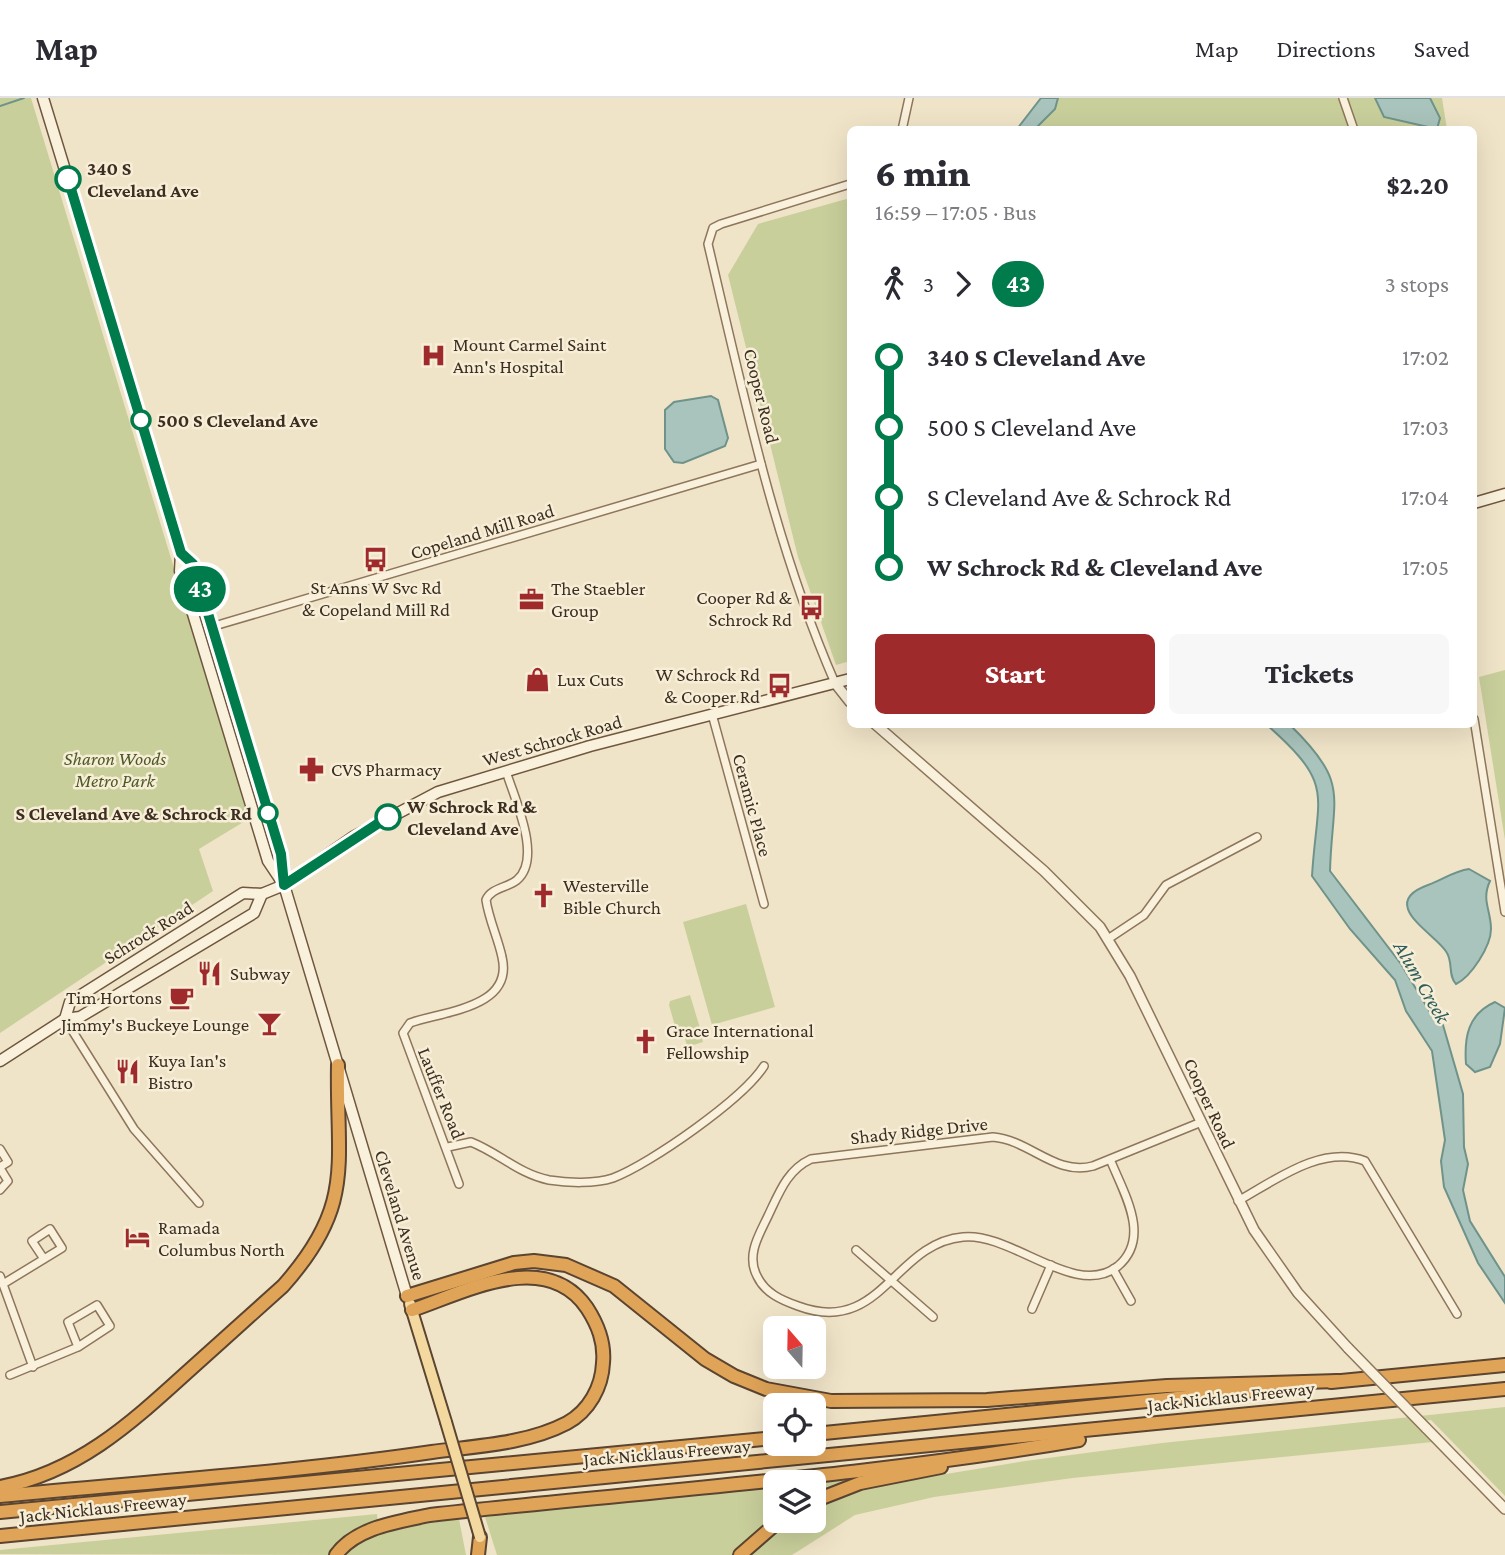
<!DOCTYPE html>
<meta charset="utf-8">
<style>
:root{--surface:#fff;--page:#f7f7f7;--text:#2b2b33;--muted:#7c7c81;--line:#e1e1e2;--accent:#9e2a2b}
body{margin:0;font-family:"Crimson Pro",serif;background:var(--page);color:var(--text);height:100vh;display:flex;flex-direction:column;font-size:26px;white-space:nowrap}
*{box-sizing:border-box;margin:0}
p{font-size:23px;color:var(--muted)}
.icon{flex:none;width:38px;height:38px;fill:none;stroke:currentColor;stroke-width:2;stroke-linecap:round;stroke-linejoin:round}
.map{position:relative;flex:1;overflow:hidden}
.panel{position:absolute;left:847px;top:28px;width:630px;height:602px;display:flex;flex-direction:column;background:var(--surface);border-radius:10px;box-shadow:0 7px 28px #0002}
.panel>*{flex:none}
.badge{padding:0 14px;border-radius:23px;font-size:24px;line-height:46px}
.needle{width:46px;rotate:340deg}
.tools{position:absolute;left:763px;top:1218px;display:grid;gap:14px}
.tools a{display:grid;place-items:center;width:63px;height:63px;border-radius:10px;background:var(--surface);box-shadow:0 7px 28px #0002;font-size:35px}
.map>.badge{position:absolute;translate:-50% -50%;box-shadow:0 0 0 4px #fff}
.legs{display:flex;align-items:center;gap:10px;height:77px;padding:0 28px;font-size:23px}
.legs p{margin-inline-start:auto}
.overview{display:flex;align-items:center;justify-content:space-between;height:119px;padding:0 28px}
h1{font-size:38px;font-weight:800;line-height:52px}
.button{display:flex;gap:14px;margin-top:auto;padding:14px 28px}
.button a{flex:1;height:80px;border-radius:10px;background:var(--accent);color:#fff;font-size:28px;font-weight:800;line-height:80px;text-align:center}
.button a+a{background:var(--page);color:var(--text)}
ul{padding:0 28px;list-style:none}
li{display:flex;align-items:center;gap:24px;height:70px;font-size:26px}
li i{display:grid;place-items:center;width:10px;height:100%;margin:0 9px;background:currentColor}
li i::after{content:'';width:18px;height:18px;margin:-9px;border:5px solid;border-radius:50%;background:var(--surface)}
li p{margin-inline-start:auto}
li:first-child i{background:linear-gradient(#0000 50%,currentColor 0)}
li:last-child i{background:linear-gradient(currentColor 50%,#0000 0)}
header{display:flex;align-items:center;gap:42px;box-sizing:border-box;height:98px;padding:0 35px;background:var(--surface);border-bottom:2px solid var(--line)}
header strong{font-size:33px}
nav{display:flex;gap:38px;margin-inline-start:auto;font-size:24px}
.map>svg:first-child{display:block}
</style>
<header>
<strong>Map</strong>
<nav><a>Map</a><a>Directions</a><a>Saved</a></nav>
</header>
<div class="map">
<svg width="1505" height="1457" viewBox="0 0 1505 1457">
<rect width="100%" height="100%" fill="#f0e4c8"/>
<g fill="#c9cf9b">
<polygon points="0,0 31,0 250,720 199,751 213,793 0,935"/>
<polygon points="1047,0 1442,0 1447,31 1025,32"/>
<polygon points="850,100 850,563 836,567 798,459 728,177 758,126"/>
<polygon points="1505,572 1505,742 1479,579"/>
<polygon points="746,806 775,909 712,927 683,824"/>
<polygon points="690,897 700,930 685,936 700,932 703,944 687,949 684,936 677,935 669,907 670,903"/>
<polygon points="1505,1309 1505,1398 1431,1322 1416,1324 1433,1344 1073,1380 934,1399 855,1417 792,1457 748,1457 792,1423 814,1423 814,1409 872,1388 1025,1363 1162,1345"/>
<polygon points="878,1376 814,1400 814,1384 794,1384"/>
<polygon points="775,1386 775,1423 733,1457 497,1457 485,1419"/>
<polygon points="377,1416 378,1427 330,1457 0,1456 0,1452"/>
<path d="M 459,1421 L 466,1457 L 340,1457 C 379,1429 413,1428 459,1421 Z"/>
</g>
<g fill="#a9c4bc" stroke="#6f938a" stroke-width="2">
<polygon points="1041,0 1058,0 1055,11 1035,31 1017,31"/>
<polygon points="1375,0 1430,0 1440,20 1437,31 1384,19"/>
<polygon points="711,298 718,302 728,340 725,348 683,365 674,364 665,351 665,312 674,304"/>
<path d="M 1267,627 L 1290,627 C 1351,686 1332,697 1330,773 L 1401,866 L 1430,914 L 1443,927 L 1463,996 L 1464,1049 L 1468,1066 L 1463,1092 L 1470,1123 L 1505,1179 L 1505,1205 L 1478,1165 L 1444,1089 L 1441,1063 L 1445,1042 L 1432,953 L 1406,913 L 1395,882 L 1350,831 L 1312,778 C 1317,694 1336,688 1267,627 Z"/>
<path d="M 1469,771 L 1490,783 C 1481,802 1491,812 1491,831 C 1491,848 1471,879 1456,886 C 1448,878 1453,865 1447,855 C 1438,837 1375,806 1428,787 C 1442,782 1454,773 1469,771 Z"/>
<path d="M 1495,904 L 1505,910 L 1500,946 L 1490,969 L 1475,974 L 1466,966 C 1464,939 1468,916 1495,904 Z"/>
</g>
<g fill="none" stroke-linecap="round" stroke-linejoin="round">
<polyline stroke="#6f938a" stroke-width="2" points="0,8 24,0"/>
<defs>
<g id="minor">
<polyline points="1343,0 1354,32"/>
<polyline points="902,32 909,0"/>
<polyline points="211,529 761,366"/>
<path d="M 835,585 C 774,445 743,294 708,146 L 713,130 L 721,126 L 850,86"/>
<polyline points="712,616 764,806"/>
<polyline points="1474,621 1505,814"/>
<polyline points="1108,841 1144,817 1166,787 1257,739"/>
<polyline points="65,921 134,1031 199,1105"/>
<path d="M 448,1049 L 471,1044 C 499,1055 519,1076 549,1082 C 568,1085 595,1086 613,1080 C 650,1066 743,1001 764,968"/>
<polyline points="0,1051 8,1064 0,1069"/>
<path d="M 1110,1061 C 1123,1094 1152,1139 1118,1168 C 1076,1202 1012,1134 963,1139 C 894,1145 881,1239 798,1208 C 781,1202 765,1195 757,1178 C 746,1157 759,1137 768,1118 C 779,1095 787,1072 811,1061 L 993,1039 C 1030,1042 1055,1078 1093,1068 L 1199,1025"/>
<polyline points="0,1070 8,1083 0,1092"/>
<path d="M 459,1086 L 403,935 L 410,925 C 444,913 514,910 502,859 C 498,840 489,822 486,802 C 491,790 507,790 517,782 C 543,760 514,700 506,673"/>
<path d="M 1238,1103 C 1274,1083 1322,1046 1365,1063 L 1457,1216"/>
<polyline points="856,1152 933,1219"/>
<polyline points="1113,1171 1131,1203"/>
<polyline points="0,1178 33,1269"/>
<polyline points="3,1186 62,1150 50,1131 32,1143 44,1161"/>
<polyline points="1032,1211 1051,1167"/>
<polyline points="10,1277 78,1249 110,1228 97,1207 68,1224 78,1249"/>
</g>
<g id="tertiary">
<polyline points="835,585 850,604"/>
<polyline points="875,626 1044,773 1100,829 1130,878 1254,1132 1298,1195 1348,1250"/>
<polyline points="1426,1330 1505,1411"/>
</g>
<g id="secondary">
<polyline points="43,0 172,422 181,455 180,473 268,763 284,787"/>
<polyline points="1474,405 1505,396"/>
<polyline points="181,455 193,466 280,756 284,787 407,1198"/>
<polyline points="65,921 70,904 243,795 262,796 284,787 353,739 438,694 590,648 850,581"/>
<polyline points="0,963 65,921 80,919 254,815 262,796"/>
</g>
<polyline id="primary" points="410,1206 446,1324"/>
<g id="motorway">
<polyline points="407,1198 514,1165 534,1163 566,1167 614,1188 705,1261 734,1278 766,1291 831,1303 987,1302 1167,1288 1338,1283"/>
<polyline points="1331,1284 1505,1267"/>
<polyline points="814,1336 1268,1291"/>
<path d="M 0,1389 C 76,1375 129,1327 184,1277 C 217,1247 250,1218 283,1188 C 356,1106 336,1066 338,967"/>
<path d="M 0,1398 C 144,1384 289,1375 432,1354 C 476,1348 527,1346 567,1325 C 589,1313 602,1289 603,1265 C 605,1244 598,1227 587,1210 C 546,1150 465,1194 412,1212"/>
<polyline points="814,1403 860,1385 941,1369"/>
<polyline points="0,1414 775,1340"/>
<polyline points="0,1438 1505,1291"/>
<path d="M 336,1457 C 356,1429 398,1424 430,1417 C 646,1393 864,1379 1079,1342"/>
<polyline points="478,1457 480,1439"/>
<polyline points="740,1457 779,1423"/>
</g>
</defs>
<use href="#minor" stroke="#8d765c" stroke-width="10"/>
<use href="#tertiary" stroke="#8d765c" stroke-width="12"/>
<use href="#secondary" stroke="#6f573f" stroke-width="13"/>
<use href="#primary" stroke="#5b4430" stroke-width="14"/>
<use href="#motorway" stroke="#5b4430" stroke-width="16"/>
<use href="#minor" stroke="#faf1dc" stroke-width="7"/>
<use href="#tertiary" stroke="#faf1dc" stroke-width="9"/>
<use href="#secondary" stroke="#faf1dc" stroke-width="10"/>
<use href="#primary" stroke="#f3d9a0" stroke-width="10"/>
<use href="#motorway" stroke="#e0a458" stroke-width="12"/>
<defs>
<polyline id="tertiary-bridge" points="1348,1250 1426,1330"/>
<polyline id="primary-bridge" points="446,1324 480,1439"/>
</defs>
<use href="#tertiary-bridge" stroke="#8d765c" stroke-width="12" stroke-linecap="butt"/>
<use href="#primary-bridge" stroke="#5b4430" stroke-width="14" stroke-linecap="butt"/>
<use href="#tertiary-bridge" stroke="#faf1dc" stroke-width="9"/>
<use href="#primary-bridge" stroke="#f3d9a0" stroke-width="10"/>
</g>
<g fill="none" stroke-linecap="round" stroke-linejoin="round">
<defs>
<polyline id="line-1" points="68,81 181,455 193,466 281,756 284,787 388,719"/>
</defs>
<use href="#line-1" stroke="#fff" stroke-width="16"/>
<use href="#line-1" stroke="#007b4b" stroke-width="10"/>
</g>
<defs>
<symbol id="hospital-bare" viewBox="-9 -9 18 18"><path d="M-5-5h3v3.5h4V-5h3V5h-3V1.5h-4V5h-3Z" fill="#9e2a2b" stroke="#f7eed8" stroke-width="2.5" paint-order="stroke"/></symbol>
<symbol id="bus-bare" viewBox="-9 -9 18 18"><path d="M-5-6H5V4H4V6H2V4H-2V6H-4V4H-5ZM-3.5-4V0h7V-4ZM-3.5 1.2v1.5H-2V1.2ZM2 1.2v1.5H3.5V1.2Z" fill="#9e2a2b" stroke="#f7eed8" stroke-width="2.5" paint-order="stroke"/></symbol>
<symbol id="office-bare" viewBox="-9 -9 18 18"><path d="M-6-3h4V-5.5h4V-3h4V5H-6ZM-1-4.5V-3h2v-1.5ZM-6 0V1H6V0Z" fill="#9e2a2b" stroke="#f7eed8" stroke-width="2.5" paint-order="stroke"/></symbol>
<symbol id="shop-bare" viewBox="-9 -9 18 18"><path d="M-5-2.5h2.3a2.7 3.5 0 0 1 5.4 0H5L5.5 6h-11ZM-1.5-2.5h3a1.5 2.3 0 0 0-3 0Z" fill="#9e2a2b" stroke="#f7eed8" stroke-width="2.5" paint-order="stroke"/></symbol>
<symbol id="pharmacy-bare" viewBox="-9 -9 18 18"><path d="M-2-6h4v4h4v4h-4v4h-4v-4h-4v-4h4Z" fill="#9e2a2b" stroke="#f7eed8" stroke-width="2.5" paint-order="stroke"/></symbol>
<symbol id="church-bare" viewBox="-9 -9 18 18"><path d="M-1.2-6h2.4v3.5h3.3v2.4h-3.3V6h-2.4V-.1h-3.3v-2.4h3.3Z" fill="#9e2a2b" stroke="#f7eed8" stroke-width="2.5" paint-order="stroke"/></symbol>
<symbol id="restaurant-bare" viewBox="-9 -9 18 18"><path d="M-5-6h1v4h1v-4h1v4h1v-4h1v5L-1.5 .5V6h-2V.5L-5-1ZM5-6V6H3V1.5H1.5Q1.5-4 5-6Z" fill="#9e2a2b" stroke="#f7eed8" stroke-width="2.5" paint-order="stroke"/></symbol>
<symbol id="cafe-bare" viewBox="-9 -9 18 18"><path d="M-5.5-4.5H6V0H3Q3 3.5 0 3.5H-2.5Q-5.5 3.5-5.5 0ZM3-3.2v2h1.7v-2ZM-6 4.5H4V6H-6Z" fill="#9e2a2b" stroke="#f7eed8" stroke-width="2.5" paint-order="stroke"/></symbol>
<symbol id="bar-bare" viewBox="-9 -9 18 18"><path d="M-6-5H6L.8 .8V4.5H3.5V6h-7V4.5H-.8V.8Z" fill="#9e2a2b" stroke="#f7eed8" stroke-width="2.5" paint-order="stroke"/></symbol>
<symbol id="hotel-bare" viewBox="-9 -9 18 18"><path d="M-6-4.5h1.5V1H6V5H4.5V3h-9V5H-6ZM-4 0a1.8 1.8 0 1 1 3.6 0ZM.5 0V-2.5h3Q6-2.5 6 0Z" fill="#9e2a2b" stroke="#f7eed8" stroke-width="2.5" paint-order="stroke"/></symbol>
</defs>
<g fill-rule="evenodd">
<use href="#hospital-bare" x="416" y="240" width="35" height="35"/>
<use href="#bus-bare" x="358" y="444" width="35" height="35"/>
<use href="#office-bare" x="514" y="484" width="35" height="35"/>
<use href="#bus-bare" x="794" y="492" width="35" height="35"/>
<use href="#shop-bare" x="520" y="564" width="35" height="35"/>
<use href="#bus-bare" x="762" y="570" width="35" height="35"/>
<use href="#pharmacy-bare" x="294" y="654" width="35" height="35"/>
<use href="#church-bare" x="526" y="780" width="35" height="35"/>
<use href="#restaurant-bare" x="192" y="858" width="35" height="35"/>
<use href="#cafe-bare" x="164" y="882" width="35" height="35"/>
<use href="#bar-bare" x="252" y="908" width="35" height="35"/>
<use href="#church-bare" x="628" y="926" width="35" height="35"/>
<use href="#restaurant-bare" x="110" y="956" width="35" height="35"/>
<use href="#hotel-bare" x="120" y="1122" width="35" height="35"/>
</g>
<g fill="#fff" stroke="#007b4b" stroke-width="3.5">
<circle cx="68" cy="81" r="12"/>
<circle cx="141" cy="322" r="9"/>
<circle cx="268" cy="715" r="9"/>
<circle cx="388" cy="719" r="12"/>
</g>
<g text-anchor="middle" stroke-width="5" stroke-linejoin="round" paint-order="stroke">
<g font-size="19" font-weight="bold" fill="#3d2e20" stroke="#f7eed8" text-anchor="start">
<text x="87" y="77">340 S<tspan x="87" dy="22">Cleveland Ave</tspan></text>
<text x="157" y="329">500 S Cleveland Ave</text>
<text x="407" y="715">W Schrock Rd &amp;<tspan x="407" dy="22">Cleveland Ave</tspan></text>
<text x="252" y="722" text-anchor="end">S Cleveland Ave &amp; Schrock Rd</text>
</g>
<g font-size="19" fill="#3d2e20" stroke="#f7eed8" text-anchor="start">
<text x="453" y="253">Mount Carmel Saint<tspan x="453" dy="22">Ann's Hospital</tspan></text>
<text x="376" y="496" text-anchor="middle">St Anns W Svc Rd<tspan x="376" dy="22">&amp; Copeland Mill Rd</tspan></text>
<text x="551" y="497">The Staebler<tspan x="551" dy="22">Group</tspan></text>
<text x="792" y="506" text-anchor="end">Cooper Rd &amp;<tspan x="792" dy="22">Schrock Rd</tspan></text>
<text x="760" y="583" text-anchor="end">W Schrock Rd<tspan x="760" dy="22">&amp; Cooper Rd</tspan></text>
<text x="557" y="588">Lux Cuts</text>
<text x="331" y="678">CVS Pharmacy</text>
<text x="563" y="794">Westerville<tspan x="563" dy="22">Bible Church</tspan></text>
<text x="230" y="882">Subway</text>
<text x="162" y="906" text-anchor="end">Tim Hortons</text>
<text x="249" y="933" text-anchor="end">Jimmy's Buckeye Lounge</text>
<text x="666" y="939">Grace International<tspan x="666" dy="22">Fellowship</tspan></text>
<text x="148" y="969">Kuya Ian's<tspan x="148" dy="22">Bistro</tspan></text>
<text x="158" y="1136">Ramada<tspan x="158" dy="22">Columbus North</tspan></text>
</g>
<g font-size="19" fill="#3d2e20" stroke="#f7eed8">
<text transform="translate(762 298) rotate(76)" y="7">Cooper Road</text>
<text transform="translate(482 433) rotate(-17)" y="7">Copeland Mill Road</text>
<text transform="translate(552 642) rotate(-16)" y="7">West Schrock Road</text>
<text transform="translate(753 707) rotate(75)" y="7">Ceramic Place</text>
<text transform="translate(148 834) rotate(-32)" y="7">Schrock Road</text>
<text transform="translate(442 995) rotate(68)" y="7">Lauffer Road</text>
<text transform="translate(1210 1005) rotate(65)" y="7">Cooper Road</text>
<text transform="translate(919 1032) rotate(-6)" y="7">Shady Ridge Drive</text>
<text transform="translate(401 1117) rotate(73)" y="7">Cleveland Avenue</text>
<text transform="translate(1231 1298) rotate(-6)" y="7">Jack Nicklaus Freeway</text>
<text transform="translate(667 1354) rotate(-5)" y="7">Jack Nicklaus Freeway</text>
<text transform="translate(103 1409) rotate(-6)" y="7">Jack Nicklaus Freeway</text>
</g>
<g font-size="19" font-style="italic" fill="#4d5a26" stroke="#f7eed8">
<text x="115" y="667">Sharon Woods<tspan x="115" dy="22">Metro Park</tspan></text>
</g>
<g font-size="21" font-style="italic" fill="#2f5d5a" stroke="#f7eed8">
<text transform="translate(1422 884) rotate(60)" y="7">Alum Creek</text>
</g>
</g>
</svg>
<div class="tools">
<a><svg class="needle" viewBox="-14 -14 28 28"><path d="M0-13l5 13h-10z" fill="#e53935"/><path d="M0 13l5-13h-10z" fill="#7c7c81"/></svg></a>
<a><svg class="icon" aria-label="locate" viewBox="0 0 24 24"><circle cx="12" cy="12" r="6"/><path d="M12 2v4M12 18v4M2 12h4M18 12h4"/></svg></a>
<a><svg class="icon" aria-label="layers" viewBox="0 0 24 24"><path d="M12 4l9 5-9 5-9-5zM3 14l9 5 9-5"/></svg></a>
</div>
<b class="badge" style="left:200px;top:491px;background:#007b4b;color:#fff">43</b>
<section class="panel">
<div class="overview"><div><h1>6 min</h1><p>16:59 – 17:05 · Bus</p></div><b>$2.20</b></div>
<div class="legs"><svg class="icon" aria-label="walk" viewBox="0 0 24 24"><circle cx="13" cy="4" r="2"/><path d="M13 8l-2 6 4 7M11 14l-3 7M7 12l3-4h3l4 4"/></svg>3<svg class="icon" aria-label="forward" viewBox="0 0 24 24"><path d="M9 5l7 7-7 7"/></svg><b class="badge" style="background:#007b4b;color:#fff">43</b><p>3 stops</p></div>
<ul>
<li><i style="color:#007b4b"></i><b>340 S Cleveland Ave</b><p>17:02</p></li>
<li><i style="color:#007b4b"></i><span>500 S Cleveland Ave</span><p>17:03</p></li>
<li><i style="color:#007b4b"></i><span>S Cleveland Ave &amp; Schrock Rd</span><p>17:04</p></li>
<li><i style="color:#007b4b"></i><b>W Schrock Rd &amp; Cleveland Ave</b><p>17:05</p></li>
</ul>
<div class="button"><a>Start</a><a>Tickets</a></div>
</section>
</div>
